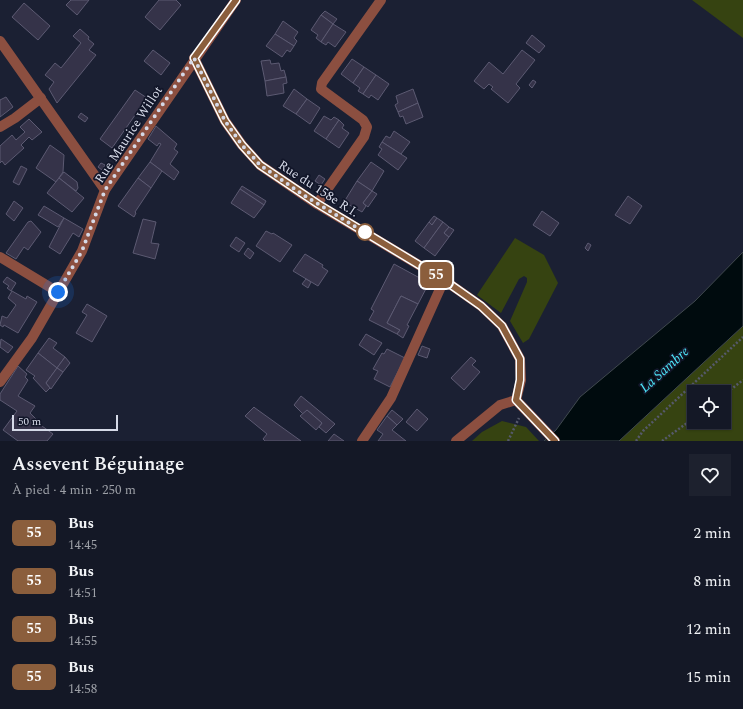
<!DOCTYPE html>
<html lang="fr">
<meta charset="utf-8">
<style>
:root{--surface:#141826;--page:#1d212e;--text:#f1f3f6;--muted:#9da0a7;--line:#333743}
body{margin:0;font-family:Spectral,serif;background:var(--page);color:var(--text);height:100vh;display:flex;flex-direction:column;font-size:15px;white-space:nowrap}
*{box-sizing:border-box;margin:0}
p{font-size:13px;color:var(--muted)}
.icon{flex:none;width:22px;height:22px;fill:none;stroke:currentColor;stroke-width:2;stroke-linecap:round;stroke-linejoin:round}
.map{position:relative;height:441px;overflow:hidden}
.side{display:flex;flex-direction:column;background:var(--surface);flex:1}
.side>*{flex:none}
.badge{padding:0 8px;border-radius:6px;font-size:14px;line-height:26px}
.tools{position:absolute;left:687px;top:385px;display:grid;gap:8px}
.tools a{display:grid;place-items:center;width:44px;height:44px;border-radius:0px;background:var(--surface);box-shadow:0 1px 3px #0004,0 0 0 1px var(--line);font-size:20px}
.scale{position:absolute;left:12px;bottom:10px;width:106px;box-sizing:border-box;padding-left:4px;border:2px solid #d5d9e7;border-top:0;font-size:11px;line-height:14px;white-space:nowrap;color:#d5d9e7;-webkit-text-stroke:3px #121629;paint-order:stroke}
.you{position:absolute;width:20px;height:20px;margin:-10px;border:3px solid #fff;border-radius:50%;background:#1a73e8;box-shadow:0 0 0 6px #1a73e833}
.map>.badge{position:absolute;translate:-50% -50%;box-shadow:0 0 0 2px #fff}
.round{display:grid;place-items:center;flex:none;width:42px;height:42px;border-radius:0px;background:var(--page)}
.overview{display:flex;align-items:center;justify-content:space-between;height:68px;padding:0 12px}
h1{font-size:19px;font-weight:600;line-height:30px}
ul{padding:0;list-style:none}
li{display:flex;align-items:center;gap:12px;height:48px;padding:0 12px}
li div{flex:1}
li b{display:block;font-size:15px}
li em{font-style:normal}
li .badge{min-width:44px;font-weight:700;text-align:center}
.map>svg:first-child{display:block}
</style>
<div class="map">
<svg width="743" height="441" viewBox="0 0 743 441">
<rect width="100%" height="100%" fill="#1b2033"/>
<g fill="#364311" fill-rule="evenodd">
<polygon points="692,0 743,0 743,38"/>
<polygon points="515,238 544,255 558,283 529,339 523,343 510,321 527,282 527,278 524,276 519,279 501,313 477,295"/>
<path d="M 743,326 L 743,441 L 619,441 ZM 694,392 L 724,392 L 724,422 L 694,422 Z"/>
<polygon points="502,421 526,427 539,441 472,441 482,432"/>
</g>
<polygon fill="#000b0e" stroke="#40494f" points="743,252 743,326 619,441 544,441 556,430 580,397 695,301"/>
<g fill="#353349" stroke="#5c5a72">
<polygon points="71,0 89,0 77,15 66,5"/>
<polygon points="159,0 176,0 181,5 160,30 145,17"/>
<polygon points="24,3 50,26 38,40 12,17"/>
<polygon points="325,11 337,19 333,24 321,15"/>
<polygon points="321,15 333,24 321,42 316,38 318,35 311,30"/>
<polygon points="283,21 298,32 294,38 297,41 294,46 275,34"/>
<polygon points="333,24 346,32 335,47 328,42 326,45 321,42"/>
<polygon points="80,29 89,37 88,39 94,44 89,50 96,55 57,103 49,89 54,82 45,75 55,63 61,68 81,43 73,36"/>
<polygon points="275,34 294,46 290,52 287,50 282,57 266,46"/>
<polygon points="532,35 545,46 539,53 526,43"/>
<polygon points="153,50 170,63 161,75 144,61"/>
<polygon points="522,50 535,60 516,84 520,88 508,103 491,89 493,87 489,84 484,89 474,81 489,62 503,74"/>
<polygon points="352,59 364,67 353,83 341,74"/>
<polygon points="270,60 271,64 279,63 281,71 284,70 286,77 265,81 261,61"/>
<polygon points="364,67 376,75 363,94 358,91 360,88 353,83"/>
<polygon points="376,75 389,84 378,100 371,95 369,98 363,94"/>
<polygon points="286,77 287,83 283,84 284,93 267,96 265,81"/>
<polygon points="533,80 536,82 532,88 529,85"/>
<polygon points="294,89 307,99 296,114 283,106"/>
<polygon points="413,89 418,103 398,112 395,105 398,103 396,96"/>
<polygon points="135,90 147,98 112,148 100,139"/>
<polygon points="6,97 13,107 0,117 0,100"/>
<polygon points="307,99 320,108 310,124 296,114"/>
<polygon points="418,103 423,117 406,124 403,116 400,117 398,112"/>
<polygon points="81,113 88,118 85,122 78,117"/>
<polygon points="324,116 331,120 334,117 339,120 326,139 314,131"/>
<polygon points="29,119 42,132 32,140 29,137 21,145 24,148 5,165 2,161 0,163 0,146 12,135 16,140 25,132 20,127"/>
<polygon points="339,120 344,125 342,128 349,133 339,148 326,139"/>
<polygon points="156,126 177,144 174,149 178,152 170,164 179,172 174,180 150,162 161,144 159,143 157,146 148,139"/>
<polygon points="394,131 410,142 401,154 382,142 386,136 390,138"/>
<polygon points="382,142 407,158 398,170 378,155 382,149 379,147"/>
<polygon points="50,145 64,155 63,172 56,182 36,168"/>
<polygon points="150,162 162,171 151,188 138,178"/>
<polygon points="371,162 384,171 372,191 357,181"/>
<polygon points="101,163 105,165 102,170 98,167"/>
<polygon points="21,166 27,169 19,185 13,182"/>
<polygon points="64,172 77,182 78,188 76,191 59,178"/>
<polygon points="319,175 325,179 321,185 315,181"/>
<polygon points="59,178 84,198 72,212 47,193"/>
<polygon points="138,178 151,188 135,212 136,213 134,217 118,206"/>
<polygon points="357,181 372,191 363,203 366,206 362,212 344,202"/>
<polygon points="242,186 266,201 264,205 240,189"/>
<polygon points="240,189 264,205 254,218 231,203"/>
<polygon points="372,191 377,194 368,207 363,203"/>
<polygon points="628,196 642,206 630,224 615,215"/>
<polygon points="14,201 23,208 14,221 6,214"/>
<polygon points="44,206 64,218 58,227 38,215"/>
<polygon points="542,211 559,223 550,236 533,225"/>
<polygon points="434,216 437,218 432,225 429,222"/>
<polygon points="64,218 83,229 79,237 73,233 60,254 49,247"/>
<polygon points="437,218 443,222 424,248 415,241 429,222 432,225"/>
<polygon points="143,219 156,222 151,243 159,244 155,259 133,253"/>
<polygon points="31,221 41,232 28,250 24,247 16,259 6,253 28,222"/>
<polygon points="443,222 449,227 444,233 449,237 435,256 424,248"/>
<polygon points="449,227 454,230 449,237 444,233"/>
<polygon points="266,231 272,234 273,233 292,245 280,262 256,246"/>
<polygon points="236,237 245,243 239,252 230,246"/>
<polygon points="588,243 591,245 588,251 585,248"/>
<polygon points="248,248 254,253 250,259 244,254"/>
<polygon points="305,254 323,265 322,267 328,271 318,286 293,271"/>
<polygon points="394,264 429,283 418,304 401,296 387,323 400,330 397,334 369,320 374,311 371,309"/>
<polygon points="7,277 16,283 11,291 7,288 9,286 3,282"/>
<polygon points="306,279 311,282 308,288 302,284"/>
<polygon points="12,291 26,299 27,296 37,302 18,333 4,325 3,327 0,325 2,316 7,318 16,305 8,298"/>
<polygon points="401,296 418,304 407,325 409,326 403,338 397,334 400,330 387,323"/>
<polygon points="87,304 107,316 92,342 76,333 87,315 82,312"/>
<polygon points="366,334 382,343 374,355 359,345"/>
<polygon points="49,338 57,343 53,348 65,357 57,368 38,353"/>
<polygon points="1,339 13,347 8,353 0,347"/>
<polygon points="422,346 430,349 427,358 418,355"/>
<polygon points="387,349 405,358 390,387 374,379 378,371 373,369 382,353 384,354"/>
<polygon points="38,353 57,368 46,383 50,388 46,392 33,378 35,376 26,370"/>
<polygon points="65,357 70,363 63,372 57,368"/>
<polygon points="471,357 476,361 472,365 480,372 464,390 451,378"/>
<polygon points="18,366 27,374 25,377 28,380 18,396 35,406 30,413 36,419 35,421 53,434 47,441 18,441 3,430 17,411 0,400 0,394"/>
<polygon points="57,368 63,372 51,389 46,383"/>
<polygon points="301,396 335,424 326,433 319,427 322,423 307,410 303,414 294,405"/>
<polygon points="254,407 255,408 301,441 265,441 263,439 267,434 245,416"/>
<polygon points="417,409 428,419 417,431 406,422"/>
<polygon points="307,410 322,423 316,430 300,416"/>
<polygon points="392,410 403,419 397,425 387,416"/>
<polygon points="387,416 397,425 392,430 406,441 378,441 383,434 377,430"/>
<polygon points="334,434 344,441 328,441"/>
</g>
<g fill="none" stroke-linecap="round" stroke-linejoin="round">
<g stroke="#565a6c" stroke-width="2.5" stroke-dasharray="2 2" stroke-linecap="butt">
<polyline points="724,395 743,380"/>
<polyline points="508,441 519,418"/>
<polyline points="636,441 643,431 743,337"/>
<polyline points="662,441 694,418"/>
</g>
<g stroke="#8c4f40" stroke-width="10">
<polyline points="0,41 105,190"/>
<polyline points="194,58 225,121 242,145 260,165 317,204 444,280 481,306 502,326 520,359 521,380 516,400"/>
<polyline points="0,127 15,118 41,98"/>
<polyline points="317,204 364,137 367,127 363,120 321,89 322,83 381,0"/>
<polyline points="0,257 58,292"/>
<polyline points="0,382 32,338 82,251 105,190 236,0"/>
<polyline points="516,400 555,441"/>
<polyline points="362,441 391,398 444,280"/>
<polyline points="456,441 500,405 516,400"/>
</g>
</g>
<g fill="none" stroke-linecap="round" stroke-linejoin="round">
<defs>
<polyline id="line" points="236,0 194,58 225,121 242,145 260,165 318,204 444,280 481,306 502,326 520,359 520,380 516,400 555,441"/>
</defs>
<use href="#line" stroke="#fff" stroke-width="9"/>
<use href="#line" stroke="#8b5e3c" stroke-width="6"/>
<polyline stroke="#d5d9e7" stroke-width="4" stroke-dasharray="0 7.2" points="58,292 82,251 105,190 194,58 225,121 242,145 260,165 305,196 369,235 365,232"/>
</g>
<circle fill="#fff" stroke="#8b5e3c" stroke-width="2" cx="365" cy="232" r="8"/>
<g text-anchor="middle" stroke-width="3.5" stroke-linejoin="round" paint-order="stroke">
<g font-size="13" fill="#d5d9e7" stroke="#121629">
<text transform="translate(128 134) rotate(-57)" y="5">Rue Maurice Willot</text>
<text transform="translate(319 188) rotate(33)" y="5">Rue du 158e R.I.</text>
</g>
<g font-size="14" font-style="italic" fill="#4de7fa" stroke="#121629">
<text transform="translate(664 369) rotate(-42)" y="5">La Sambre</text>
</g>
</g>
</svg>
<div class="tools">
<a><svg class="icon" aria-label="locate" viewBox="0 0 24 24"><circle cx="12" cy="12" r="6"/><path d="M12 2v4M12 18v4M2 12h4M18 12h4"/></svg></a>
</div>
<div class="scale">50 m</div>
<div class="you" style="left:58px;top:292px"></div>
<b class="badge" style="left:436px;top:275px;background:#8b5e3c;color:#fff">55</b>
</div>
<section class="side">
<div class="overview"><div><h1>Assevent Béguinage</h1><p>À pied · 4 min · 250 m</p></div><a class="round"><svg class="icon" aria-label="heart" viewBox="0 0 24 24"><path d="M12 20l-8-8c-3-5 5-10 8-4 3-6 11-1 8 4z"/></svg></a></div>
<ul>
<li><span class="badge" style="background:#8b5e3c;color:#fff">55</span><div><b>Bus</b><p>14:45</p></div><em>2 min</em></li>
<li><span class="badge" style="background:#8b5e3c;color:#fff">55</span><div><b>Bus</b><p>14:51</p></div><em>8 min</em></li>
<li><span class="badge" style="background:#8b5e3c;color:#fff">55</span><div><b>Bus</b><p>14:55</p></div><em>12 min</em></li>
<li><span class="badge" style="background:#8b5e3c;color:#fff">55</span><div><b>Bus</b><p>14:58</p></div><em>15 min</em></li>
</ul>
</section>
